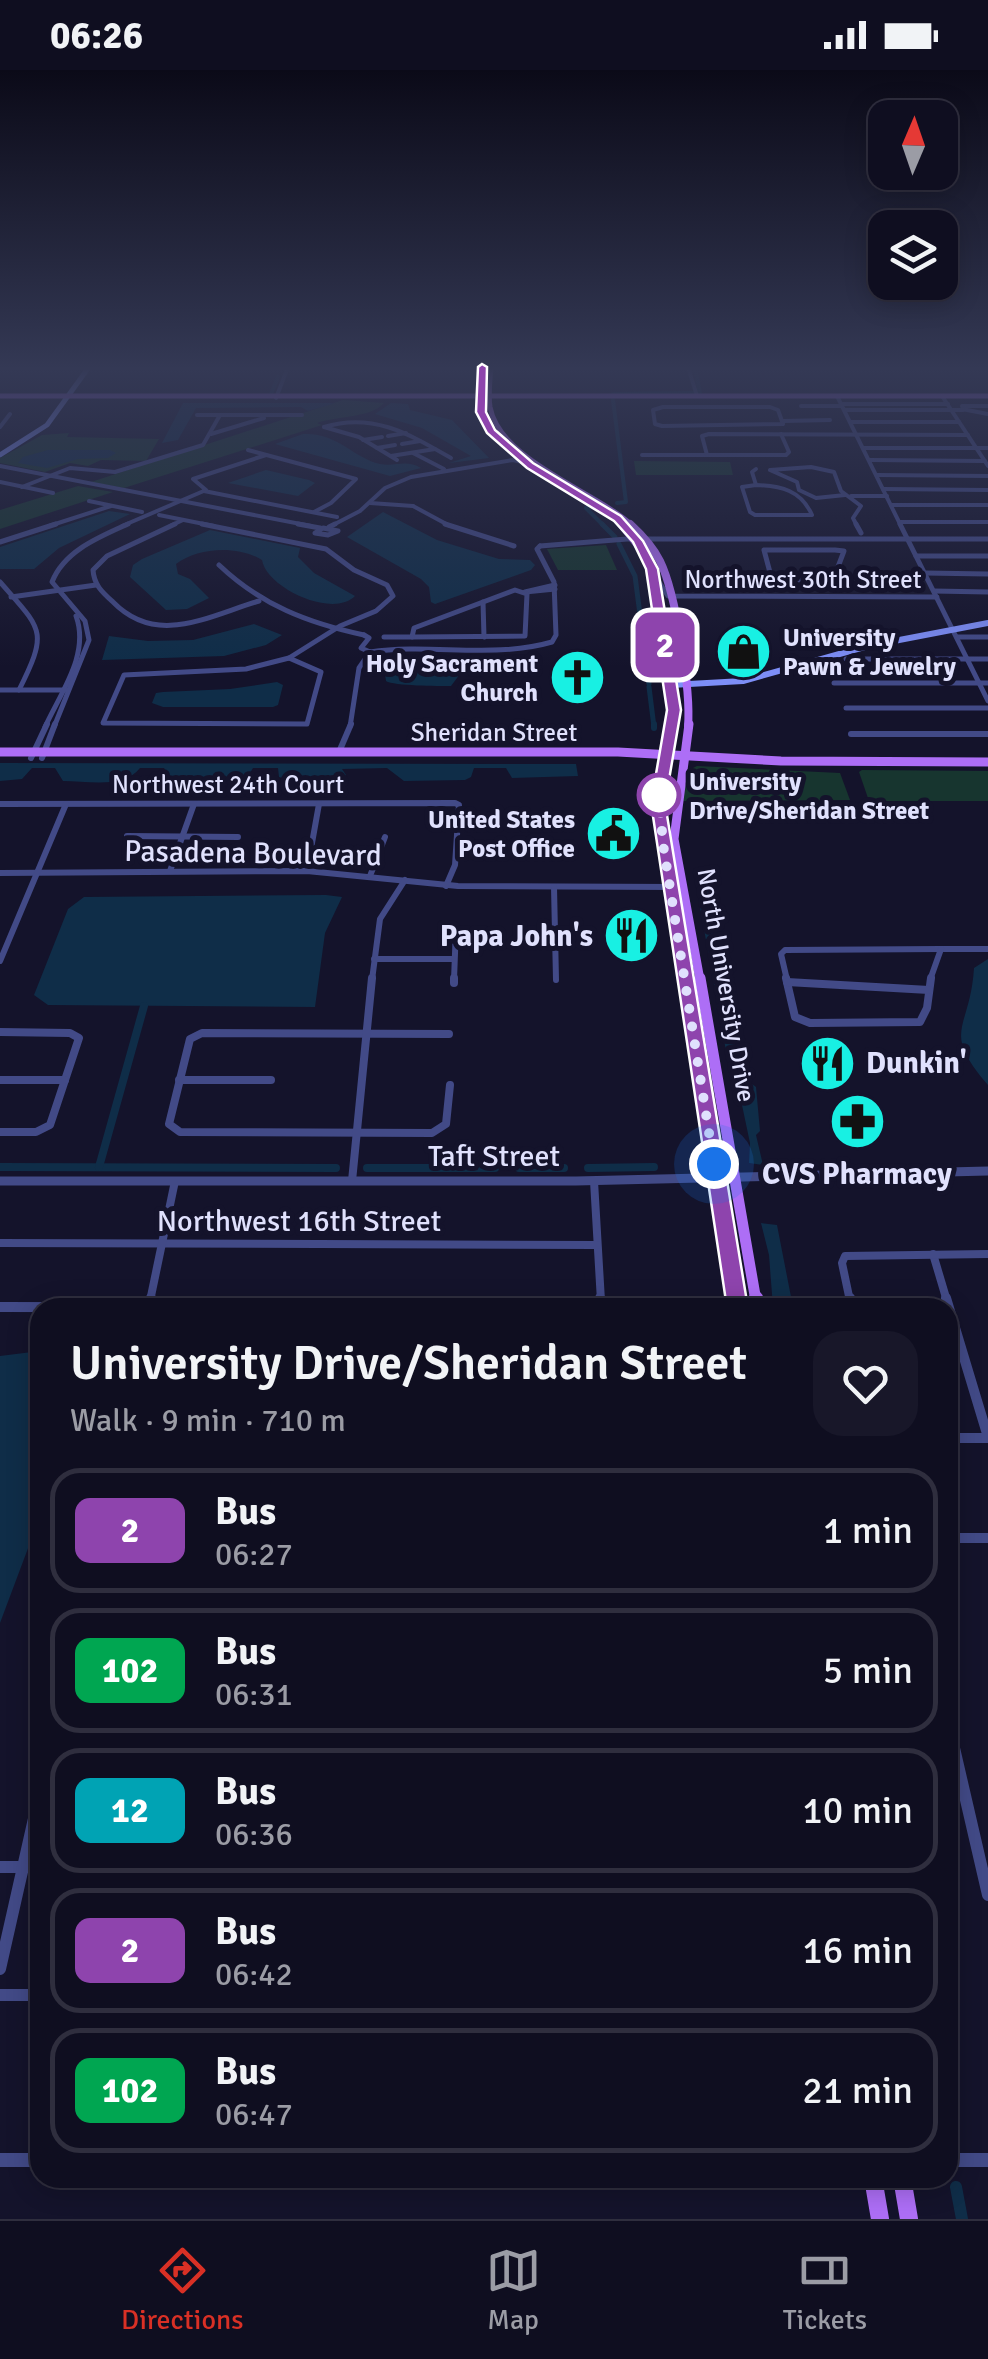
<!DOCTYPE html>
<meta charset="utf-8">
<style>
:root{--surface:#0f0e20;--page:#181729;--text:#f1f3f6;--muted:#9b9ca5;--line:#2f2e3e;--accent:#d93025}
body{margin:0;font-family:Signika,sans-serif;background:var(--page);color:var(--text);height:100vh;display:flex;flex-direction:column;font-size:38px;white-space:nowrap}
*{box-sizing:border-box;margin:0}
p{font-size:32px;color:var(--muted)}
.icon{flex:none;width:55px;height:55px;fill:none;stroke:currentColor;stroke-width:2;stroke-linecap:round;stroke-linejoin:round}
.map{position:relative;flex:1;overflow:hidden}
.side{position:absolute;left:30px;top:1228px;width:928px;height:890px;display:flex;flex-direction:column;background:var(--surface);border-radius:30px;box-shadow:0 5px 25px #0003,0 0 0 2px var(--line)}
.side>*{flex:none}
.badge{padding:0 20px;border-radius:15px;font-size:35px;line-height:65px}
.needle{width:65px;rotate:2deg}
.tools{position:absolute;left:868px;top:30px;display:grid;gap:20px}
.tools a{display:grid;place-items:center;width:90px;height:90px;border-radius:20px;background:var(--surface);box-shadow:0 5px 25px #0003,0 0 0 2px var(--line);font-size:50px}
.you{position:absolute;width:50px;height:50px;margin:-25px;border:8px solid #fff;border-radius:50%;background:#1a73e8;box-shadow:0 0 0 15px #1a73e833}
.map>.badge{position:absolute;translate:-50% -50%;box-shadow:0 0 0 5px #fff}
.round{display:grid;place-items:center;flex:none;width:105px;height:105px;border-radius:30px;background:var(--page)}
.head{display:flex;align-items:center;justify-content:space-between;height:170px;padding:0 40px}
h1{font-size:48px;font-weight:600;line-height:75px}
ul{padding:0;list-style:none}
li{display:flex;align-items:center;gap:30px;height:125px;margin:0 20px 15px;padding:0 20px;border:5px solid var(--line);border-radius:30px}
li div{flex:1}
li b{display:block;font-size:38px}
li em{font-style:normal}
li .badge{min-width:110px;font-weight:700;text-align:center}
.status{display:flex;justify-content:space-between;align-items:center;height:70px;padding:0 50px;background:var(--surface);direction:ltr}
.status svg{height:28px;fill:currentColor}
.menu{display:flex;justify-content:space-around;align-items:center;height:140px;border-top:2px solid var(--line);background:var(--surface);font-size:28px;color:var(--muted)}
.menu a{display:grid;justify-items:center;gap:5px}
.menu .selected{color:var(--accent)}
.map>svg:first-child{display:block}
</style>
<div class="status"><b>06:26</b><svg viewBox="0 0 49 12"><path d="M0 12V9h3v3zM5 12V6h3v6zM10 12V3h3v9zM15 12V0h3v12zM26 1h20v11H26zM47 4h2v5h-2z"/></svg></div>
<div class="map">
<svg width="988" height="2149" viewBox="0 0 988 2149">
<rect width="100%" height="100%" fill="#14132b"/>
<g fill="#17352f">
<path d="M 343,330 L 384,333 C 371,348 337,346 317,353 L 322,355 L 124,418 L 91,412 Z"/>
<polygon points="69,363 67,367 159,369 146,391 101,390 88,396 70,393 45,402 0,393 0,388 42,365"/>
<polygon points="634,391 730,392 733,405 636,405"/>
<polygon points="78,416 113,422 0,459 0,440"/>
<polygon points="606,475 617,500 558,500 547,479"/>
<polygon points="697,696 840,703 850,730 682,731 689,700"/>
<polygon points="862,700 988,701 988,731 869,731 859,702"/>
</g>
<g fill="#0f2d48">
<polygon points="183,333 332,333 333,334 308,341 301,337 196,338 178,370 162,373"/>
<polygon points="391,333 408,334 410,340 452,350 489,388 449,393 471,386 422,358 375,344"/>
<path d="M 303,364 C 337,362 352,387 380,394 C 396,397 406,389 421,398 L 390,406 L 275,374 Z"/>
<polygon points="48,380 110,380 116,383 108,388 78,389 47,398 18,393 23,387"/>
<polygon points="266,400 309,410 315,413 298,426 228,413"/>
<polygon points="109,441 130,444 59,478 34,499 0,499 0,477"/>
<polygon points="383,442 437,470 499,489 530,490 535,495 531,500 435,534 431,532 429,517 421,509 347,467"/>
<path d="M 210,460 L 300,478 L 298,487 L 314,503 L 355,526 C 332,549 266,517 262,490 C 238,475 198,477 176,494 L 178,504 L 190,509 L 209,528 L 187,539 L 166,540 L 130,507 L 133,495 L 142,489 Z"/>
<polygon points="254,554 282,565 266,575 224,586 102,590 109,566 148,571 193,570"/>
<path d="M 396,598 L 463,600 L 451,616 C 438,616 394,616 386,611 L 385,604 Z"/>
<polygon points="277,612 283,615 278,635 273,637 163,637 152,633 156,623 163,622 230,619"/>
<path d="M 0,693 L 576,694 L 578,706 L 512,708 L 506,698 L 474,698 L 471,707 L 465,710 L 404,711 L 387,698 L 342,699 L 346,705 L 341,708 L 293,711 L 279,707 L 278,698 L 253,698 L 247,708 C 224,714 194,713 170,708 L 164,698 L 140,698 C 124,719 88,711 63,711 L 55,698 L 32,698 L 22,709 L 0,711 Z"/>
<polygon points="700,818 714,819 721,880 728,897 746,992 741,997 728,992 700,837"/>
<polygon points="326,825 342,827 325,863 315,937 48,935 34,925 68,839 84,827"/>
<path d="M 988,889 L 988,1015 C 940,959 970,962 974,898 Z"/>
<polygon points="752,1014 756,1017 760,1061 756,1065 763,1095 749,1093 750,1073 738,1016"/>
<polygon points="761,1153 777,1155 793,1237 773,1237 769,1185"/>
<polygon points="40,1281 40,1460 33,1465 0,1553 0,1286"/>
</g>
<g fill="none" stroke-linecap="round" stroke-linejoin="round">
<g stroke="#0f2d48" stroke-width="4">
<polyline points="695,299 700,323"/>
<polyline points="271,324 278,307"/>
<polyline points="613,324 693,323"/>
<polyline points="613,330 626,432 617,433"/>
<polyline points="595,437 586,438 604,456"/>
</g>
<g stroke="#0f2d48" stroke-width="5">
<polyline points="602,454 615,467"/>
<polyline points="619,474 635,506 649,614"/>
<polyline points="649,617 654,657"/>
</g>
<polyline stroke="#0f2d48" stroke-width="6" points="654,654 654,658"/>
<g stroke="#0f2d48" stroke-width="8">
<polyline points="0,1097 336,1098"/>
<polyline points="99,1097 144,936"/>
<polyline points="367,1098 495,1098"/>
<polyline points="519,1098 564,1098"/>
<polyline points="588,1098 654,1097"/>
</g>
<polyline stroke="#0f2d48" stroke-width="12" points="956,2117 962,2149"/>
<g stroke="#424a87" stroke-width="4">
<polyline points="711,297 988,298"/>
<polyline points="0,298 82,298"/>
<polyline points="837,326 901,456"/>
<polyline points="942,326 988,396"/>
<polyline points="276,328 288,297"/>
<polyline points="841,334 948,334"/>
<polyline points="801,336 842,336"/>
<polyline points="962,336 988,336"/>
<polygon points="663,337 770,337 778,340 783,354 662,356 655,354 653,340"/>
<polyline points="962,339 988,344"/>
<polyline points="844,340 963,340"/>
<polyline points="197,345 302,345"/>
<polyline points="783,351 830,350"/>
<polyline points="851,352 959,352"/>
<polyline points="0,357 10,344"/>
<path d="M 324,357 C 373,342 409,364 451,388"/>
<polyline points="324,357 359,367 397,390"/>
<polyline points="211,364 264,348"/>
<polyline points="388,366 406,363"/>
<polyline points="363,370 382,367"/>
<polyline points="402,374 420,371"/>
<polyline points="377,378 395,375"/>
<polyline points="863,378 988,378"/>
<polyline points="248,380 356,409 331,433 314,442"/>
<polyline points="413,383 444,399"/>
<polyline points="642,385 786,385 789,382 781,364"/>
<polyline points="707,385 702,366 709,364 968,365"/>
<polyline points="391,386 435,379"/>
<polyline points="870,390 985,391"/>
<polyline points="0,396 311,456"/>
<polyline points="756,399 752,402 756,415"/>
<polyline points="877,405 988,406"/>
<polyline points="0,412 53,423"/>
<path d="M 756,415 C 781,416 801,420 812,445 L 755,445 L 750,442 L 742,417 Z"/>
<polyline points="22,417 70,398 115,402 203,375 220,345"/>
<polyline points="883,419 988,420"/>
<polyline points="204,421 337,447"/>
<polyline points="845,425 816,428 799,420 797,412 770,400 811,397 834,402 841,421 861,436 853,448 857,456"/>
<polyline points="851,426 887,426"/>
<polyline points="89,431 142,442"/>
<polyline points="370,433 413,436"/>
<polyline points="891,435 988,435"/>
<polyline points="413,436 450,456"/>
<polyline points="159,445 214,456"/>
<polyline points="900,452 988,452"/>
<polyline points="49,456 111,436"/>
<polyline points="122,456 206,420 193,409 266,385"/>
<polyline points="170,456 183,450"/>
<polyline points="331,456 360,441 385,418 411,407 513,390 537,395"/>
</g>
<g stroke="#424a87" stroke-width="5">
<path d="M 175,454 L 107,486 L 93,500 C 94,515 102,522 113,532 C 157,577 208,546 259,531"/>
<polyline points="202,454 326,479 354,500 387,515 393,526 376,541 340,556 289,588"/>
<polyline points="298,454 320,458"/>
<polyline points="445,454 514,476"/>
<polyline points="856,454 861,463"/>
<polyline points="900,454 988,631"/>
<polyline points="329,457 335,454"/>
<polygon points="323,458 338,461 328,465 315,463"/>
<polyline points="0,472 56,454"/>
<polyline points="540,476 627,469 988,469"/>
<polygon points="764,480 835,480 844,481 833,510 772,510"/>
<polyline points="916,486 988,486"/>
<path d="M 219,495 C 261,535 308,553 364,565"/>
<polyline points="652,501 668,526 937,527"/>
<polyline points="925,503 988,504"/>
<path d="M 0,512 C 42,560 49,560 19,620"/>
<polyline points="555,515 525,522 555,519"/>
<polygon points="515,520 527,524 525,566 412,567 414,558"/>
<polyline points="934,521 988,522"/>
<polyline points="11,527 96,515"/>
<polyline points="483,532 484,567"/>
<polyline points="364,565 369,568 361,578 370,582"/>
<polyline points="384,567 412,567"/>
<polyline points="957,567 988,567"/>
<path d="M 370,582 C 430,573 493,589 552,572 L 556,565 L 554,512 L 537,479 L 540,476"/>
<polygon points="289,588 321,602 307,654 103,653 124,605 246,599"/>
<polyline points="846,589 988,589"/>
<polyline points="834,613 988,613"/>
<polyline points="0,620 65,620"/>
<polyline points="846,638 988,638"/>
<path d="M 45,657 C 61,622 90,584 76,546"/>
<path d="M 54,657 L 89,570 L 85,551 L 52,512 C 64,481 99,467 128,454"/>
<polyline points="350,657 359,598 370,582"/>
</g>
<g stroke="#424a87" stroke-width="6">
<polyline points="851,664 988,664"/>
<polyline points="339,682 351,654"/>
<polyline points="31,688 47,654"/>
<polyline points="42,688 55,654"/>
<polyline points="0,734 455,733 459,735 455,795 446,816"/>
<polyline points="127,766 238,767"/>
<polyline points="170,801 194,734"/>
<polyline points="307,801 319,734"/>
<polyline points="0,803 307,801 458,816 675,817"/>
<polyline points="370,806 385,767"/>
<polyline points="554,817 556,910"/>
<polyline points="941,879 988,879"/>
<polyline points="374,889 453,889"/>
<polyline points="0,891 66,734"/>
<polyline points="372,910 380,849 405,810"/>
<polyline points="454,910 456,857"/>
<polyline points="787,910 781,884 785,880 941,879"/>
<polyline points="930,910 941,879"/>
</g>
<g stroke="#424a87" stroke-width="8">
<polyline points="786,908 795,947 810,953 920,952 927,938 931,908"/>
<polyline points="787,912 929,920"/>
<polyline points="454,913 454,908"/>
<polyline points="0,962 70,963 79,968 50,1055 36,1062 0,1062"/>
<polyline points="449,964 202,963 190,969 169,1054 180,1062 432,1063 446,1054 450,1015"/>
<polyline points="0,1010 65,1010"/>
<polyline points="179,1010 271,1010"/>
<polyline points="352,1111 372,908"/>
<polyline points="594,1111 601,1231"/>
<polyline points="0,1173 597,1175"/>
<polyline points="933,1184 947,1231"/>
<polyline points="150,1231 175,1111"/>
<polyline points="850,1231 842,1193 845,1186 988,1184"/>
</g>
<g stroke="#424a87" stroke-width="10">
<polyline points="600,1228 601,1238"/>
<polyline points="850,1228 852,1238"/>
<polyline points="946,1228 988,1367"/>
<polyline points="0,1237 467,1238"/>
<polyline points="149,1238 151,1228"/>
<polyline points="948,1368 988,1368"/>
<polyline points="948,1468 988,1468"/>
</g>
<g stroke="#424a87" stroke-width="12">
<polyline points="948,1652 988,1825"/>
<polyline points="0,1797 40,1797"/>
<polyline points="0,1899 40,1722"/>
<polyline points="0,1925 40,1925"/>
</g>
<polyline stroke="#424a87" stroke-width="4" points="688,297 697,326"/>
<polyline stroke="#424a87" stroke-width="9" points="0,1111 576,1111 988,1101"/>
<g stroke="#424a87" stroke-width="14">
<polyline points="0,2090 40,2090"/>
<polyline points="948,2090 988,2090"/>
</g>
<polyline stroke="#7d8ef7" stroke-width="5" points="0,385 47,355 89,297"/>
<polyline stroke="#7d8ef7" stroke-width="6" points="671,615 743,611 868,576 988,553"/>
<g stroke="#ad6ef6" stroke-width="5">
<polyline points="482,297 481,342 503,375"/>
<path d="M 491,297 C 490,310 488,324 490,337 C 500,391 595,421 633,456"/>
<polyline points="0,326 988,326"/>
<polyline points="611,444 623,456"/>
</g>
<g stroke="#ad6ef6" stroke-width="8">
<polyline points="621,454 649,489 670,609 673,657"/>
<path d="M 630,454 C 642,465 653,477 660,491 C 676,524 691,620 688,657"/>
</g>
<g stroke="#ad6ef6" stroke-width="9">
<polyline points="674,654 658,733 686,910"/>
<polyline points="689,654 674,769 700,910"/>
<polyline points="0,682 618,682 781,691 988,692"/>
</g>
<g stroke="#ad6ef6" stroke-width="11">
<polyline points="686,908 737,1231"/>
<polyline points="700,908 756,1231"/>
</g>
<g stroke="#ad6ef6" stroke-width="14">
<polyline points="736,1228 738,1238"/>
<polyline points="756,1228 757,1238"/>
</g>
<g stroke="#ad6ef6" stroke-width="18">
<polyline points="873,2108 880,2149"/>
<polyline points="902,2108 909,2149"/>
</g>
</g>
<linearGradient id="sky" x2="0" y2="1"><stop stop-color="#0b0a18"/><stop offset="0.5" stop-color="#343955"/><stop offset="1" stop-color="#343955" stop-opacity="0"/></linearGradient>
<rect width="988" height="597" fill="url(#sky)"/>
<polygon fill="#8e44ad" stroke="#fff" stroke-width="2.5" points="482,294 487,297 486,342 495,360 533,393 621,446 643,471 658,499 681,640 665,733 748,1238 738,1245 727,1238 651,733 667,640 646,499 633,472 614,451 527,398 487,363 476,342 478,297"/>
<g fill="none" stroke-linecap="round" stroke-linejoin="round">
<polyline stroke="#e0e1fd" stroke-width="10" stroke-dasharray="0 18" points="659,725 663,774 714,1094"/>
</g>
<defs>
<symbol id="shop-disc" viewBox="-11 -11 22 22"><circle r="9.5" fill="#18f0e3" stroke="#14132b"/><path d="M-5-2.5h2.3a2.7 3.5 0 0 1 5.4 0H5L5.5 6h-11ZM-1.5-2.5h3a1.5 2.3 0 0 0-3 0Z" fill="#111"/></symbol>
<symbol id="church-disc" viewBox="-11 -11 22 22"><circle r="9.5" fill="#18f0e3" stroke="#14132b"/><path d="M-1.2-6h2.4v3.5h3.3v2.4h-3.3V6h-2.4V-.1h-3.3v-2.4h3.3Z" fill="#111"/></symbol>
<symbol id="civic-disc" viewBox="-11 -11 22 22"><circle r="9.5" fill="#18f0e3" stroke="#14132b"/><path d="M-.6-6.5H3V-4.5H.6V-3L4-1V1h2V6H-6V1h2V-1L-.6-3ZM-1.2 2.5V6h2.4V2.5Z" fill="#111"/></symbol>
<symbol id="restaurant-disc" viewBox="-11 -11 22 22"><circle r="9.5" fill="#18f0e3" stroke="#14132b"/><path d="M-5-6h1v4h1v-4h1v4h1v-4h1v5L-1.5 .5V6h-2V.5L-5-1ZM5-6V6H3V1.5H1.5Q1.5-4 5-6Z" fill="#111"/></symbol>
<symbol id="pharmacy-disc" viewBox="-11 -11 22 22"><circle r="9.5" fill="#18f0e3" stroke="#14132b"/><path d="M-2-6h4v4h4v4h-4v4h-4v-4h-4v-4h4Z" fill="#111"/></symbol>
</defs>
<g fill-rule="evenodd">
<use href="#shop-disc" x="712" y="550" width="63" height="63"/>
<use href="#church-disc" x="546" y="576" width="63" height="63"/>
<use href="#civic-disc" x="582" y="732" width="63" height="63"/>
<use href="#restaurant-disc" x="600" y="834" width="63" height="63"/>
<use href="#restaurant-disc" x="796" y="962" width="63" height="63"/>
<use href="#pharmacy-disc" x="826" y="1020" width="63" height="63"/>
</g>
<circle fill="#fff" stroke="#8e44ad" stroke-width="5" cx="659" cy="725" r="20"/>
<g text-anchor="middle" stroke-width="10" stroke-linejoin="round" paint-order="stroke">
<g font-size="25" fill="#e0e1fd" stroke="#14132b">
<text x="803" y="518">Northwest 30th Street</text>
<text x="494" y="671">Sheridan Street</text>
<text x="228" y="723">Northwest 24th Court</text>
<text transform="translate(727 915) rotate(80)" y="9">North University Drive</text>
</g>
<g font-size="25" font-weight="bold" fill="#e0e1fd" stroke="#14132b" text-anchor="end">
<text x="783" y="576" text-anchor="start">University<tspan x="783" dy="29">Pawn &amp; Jewelry</tspan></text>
<text x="538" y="602">Holy Sacrament<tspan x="538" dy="29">Church</tspan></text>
<text x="575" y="758">United States<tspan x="575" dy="29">Post Office</tspan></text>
</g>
<g font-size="25" font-weight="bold" fill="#e0e1fd" stroke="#14132b" text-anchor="start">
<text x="689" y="720">University<tspan x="689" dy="29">Drive/Sheridan Street</tspan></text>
</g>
<g font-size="30" fill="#e0e1fd" stroke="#14132b">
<text transform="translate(253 783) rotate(1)" y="10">Pasadena Boulevard</text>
<text x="494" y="1096">Taft Street</text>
<text x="299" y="1161">Northwest 16th Street</text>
</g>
<g font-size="30" font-weight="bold" fill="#e0e1fd" stroke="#14132b" text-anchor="end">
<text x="593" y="876">Papa John's</text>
<text x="866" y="1003" text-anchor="start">Dunkin'</text>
<text x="857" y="1114" text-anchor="middle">CVS Pharmacy</text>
</g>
</g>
</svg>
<div class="tools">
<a><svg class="needle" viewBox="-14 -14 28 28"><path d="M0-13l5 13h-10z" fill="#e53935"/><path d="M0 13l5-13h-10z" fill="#9b9ca5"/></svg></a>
<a><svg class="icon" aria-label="layers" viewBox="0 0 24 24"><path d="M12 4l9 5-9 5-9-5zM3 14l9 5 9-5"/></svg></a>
</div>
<div class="you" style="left:714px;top:1094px"></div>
<b class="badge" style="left:665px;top:575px;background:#8e44ad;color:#fff">2</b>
<section class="side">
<div class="head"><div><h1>University Drive/Sheridan Street</h1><p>Walk · 9 min · 710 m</p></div><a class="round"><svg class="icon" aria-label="heart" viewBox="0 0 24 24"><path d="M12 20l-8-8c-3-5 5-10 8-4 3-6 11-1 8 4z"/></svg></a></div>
<ul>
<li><span class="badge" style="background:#8e44ad;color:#fff">2</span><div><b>Bus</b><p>06:27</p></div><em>1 min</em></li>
<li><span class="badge" style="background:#00a651;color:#fff">102</span><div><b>Bus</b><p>06:31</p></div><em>5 min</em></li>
<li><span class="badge" style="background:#00a3b4;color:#fff">12</span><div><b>Bus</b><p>06:36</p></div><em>10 min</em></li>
<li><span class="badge" style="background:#8e44ad;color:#fff">2</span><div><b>Bus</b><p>06:42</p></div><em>16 min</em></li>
<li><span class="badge" style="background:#00a651;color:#fff">102</span><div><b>Bus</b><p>06:47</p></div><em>21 min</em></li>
</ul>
</section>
</div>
<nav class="menu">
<a class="selected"><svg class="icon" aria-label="directions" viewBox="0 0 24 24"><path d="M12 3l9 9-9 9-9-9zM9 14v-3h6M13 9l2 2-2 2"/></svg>Directions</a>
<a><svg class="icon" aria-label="map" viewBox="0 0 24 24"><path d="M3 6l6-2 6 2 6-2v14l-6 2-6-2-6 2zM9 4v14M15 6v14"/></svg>Map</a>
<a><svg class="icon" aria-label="tickets" viewBox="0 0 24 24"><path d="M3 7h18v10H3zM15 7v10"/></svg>Tickets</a>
</nav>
